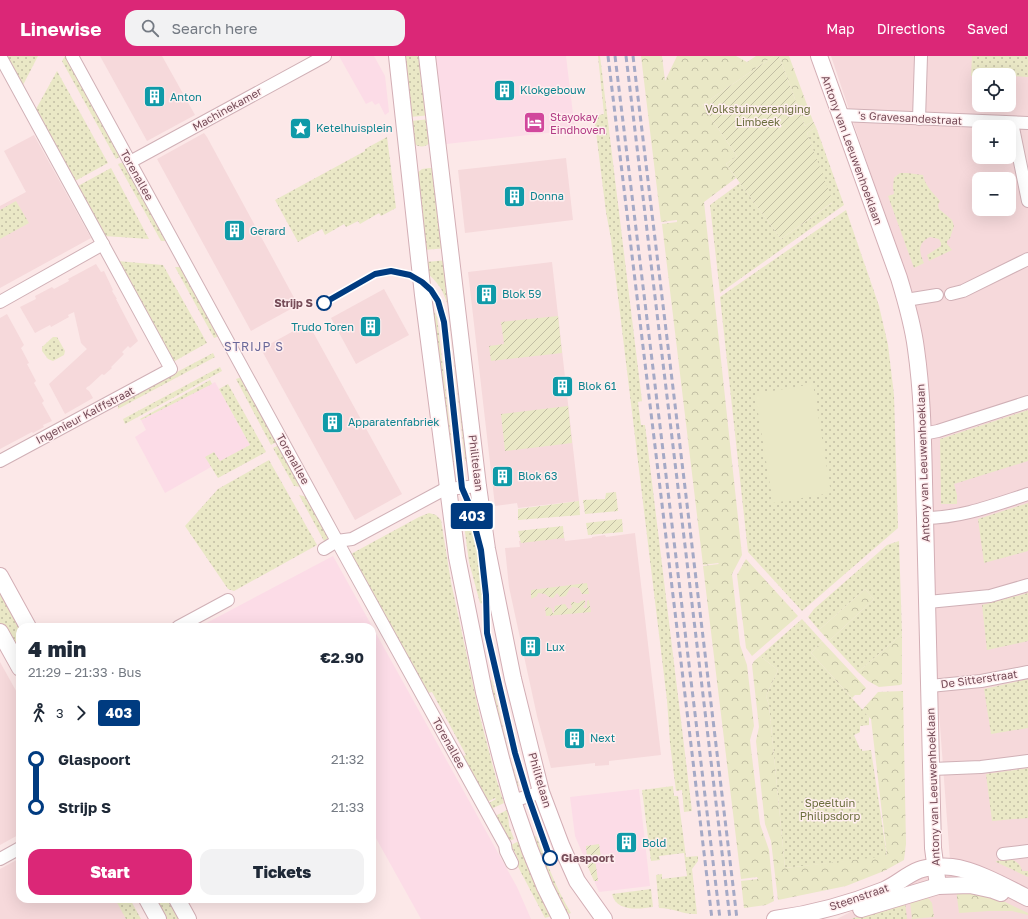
<!DOCTYPE html>
<meta charset="utf-8">
<style>
:root{--surface:#fff;--page:#f2f2f3;--text:#1f2937;--muted:#747a83;--accent:#db2777}
body{margin:0;font-family:"Golos Text",sans-serif;background:var(--page);color:var(--text);height:100vh;display:flex;flex-direction:column;font-size:15px;white-space:nowrap}
*{box-sizing:border-box;margin:0}
p{font-size:13px;color:var(--muted)}
.icon{flex:none;width:22px;height:22px;fill:none;stroke:currentColor;stroke-width:2;stroke-linecap:round;stroke-linejoin:round}
.map{position:relative;flex:1;overflow:hidden}
.drawer{position:absolute;left:16px;top:567px;width:360px;height:280px;display:flex;flex-direction:column;background:var(--surface);border-radius:12px;box-shadow:0 4px 16px #0002}
.drawer>*{flex:none}
.badge{padding:0 8px;border-radius:3px;font-size:14px;line-height:26px}
.controls{position:absolute;left:972px;top:12px;display:grid;gap:8px}
.controls a{display:grid;place-items:center;width:44px;height:44px;border-radius:8px;background:var(--surface);box-shadow:0 4px 16px #0002;font-size:20px}
.map>.badge{position:absolute;translate:-50% -50%;box-shadow:0 0 0 2px #fff}
.legs{display:flex;align-items:center;gap:6px;height:44px;padding:0 12px;font-size:13px}
.legs p{margin-inline-start:auto}
.overview{display:flex;align-items:center;justify-content:space-between;height:68px;padding:0 12px}
h1{font-size:22px;font-weight:800;line-height:30px}
.button{display:flex;gap:8px;margin-top:auto;padding:8px 12px}
.button a{flex:1;height:46px;border-radius:12px;background:var(--accent);color:#fff;font-size:16px;font-weight:800;line-height:46px;text-align:center}
.button a+a{background:var(--page);color:var(--text)}
ul{padding:0 12px;list-style:none}
li{display:flex;align-items:center;gap:14px;height:48px;font-size:15px}
li i{display:grid;place-items:center;width:6px;height:100%;margin:0 5px;background:currentColor}
li i::after{content:'';width:10px;height:10px;margin:-5px;border:3px solid;border-radius:50%;background:var(--surface)}
li p{margin-inline-start:auto}
li:first-child i{background:linear-gradient(#0000 50%,currentColor 0)}
li:last-child i{background:linear-gradient(currentColor 50%,#0000 0)}
header{display:flex;align-items:center;gap:24px;box-sizing:border-box;height:56px;padding:0 20px;background:var(--accent);color:#fff}
header strong{font-size:19px}
nav{display:flex;gap:22px;margin-inline-start:auto;font-size:14px}
.search{width:280px;height:36px;background:var(--page);display:flex;align-items:center;gap:10px;box-sizing:border-box;padding:0 14px;border-radius:12px;color:var(--muted);font-size:15px}
.map>svg:first-child{display:block}
</style>
<header>
<strong>Linewise</strong>
<div class="search"><svg class="icon" aria-label="search" viewBox="0 0 24 24"><circle cx="10" cy="10" r="6"/><path d="M15 15l6 6"/></svg>Search here</div>
<nav><a>Map</a><a>Directions</a><a>Saved</a></nav>
</header>
<div class="map">
<svg width="1028" height="863" viewBox="0 0 1028 863">
<defs>
<pattern id="grass-dots" width="8" height="8" patternUnits="userSpaceOnUse"><rect width="8" height="8" fill="#eae8c6"/><path d="M2 2h.1M6 6h.1" fill="none" stroke="#c2bea4" stroke-width="1.8" stroke-linecap="round"/></pattern>
<pattern id="forest-crowns" width="20" height="18" patternUnits="userSpaceOnUse"><rect width="20" height="18" fill="#eae8c6"/><path d="M2 6a3 3 0 1 1 6 0M12 15a3 3 0 1 1 6 0" fill="none" stroke="#c2bea4"/></pattern>
<pattern id="garden-furrows" width="10" height="10" patternUnits="userSpaceOnUse"><rect width="10" height="10" fill="#eae8c6"/><path d="M-1 1l2-2M0 10L10 0M9 11l2-2" fill="none" stroke="#c2bea4"/></pattern>
</defs>
<rect width="100%" height="100%" fill="#fce8e8"/>
<g fill="#f6d9db" fill-rule="evenodd">
<polygon points="100,0 162,0 195,59 147,85"/>
<path d="M 831,0 L 1028,0 L 1028,863 L 837,863 L 950,804 L 907,226 ZM 979,19 L 1009,19 L 1009,49 L 979,49 ZM 979,71 L 1009,71 L 1009,101 L 979,101 ZM 979,123 L 1009,123 L 1009,153 L 979,153 Z"/>
<polygon points="204,77 207,81 298,249 251,275 157,103"/>
<polygon points="34,79 91,182 0,232 0,150 26,136 4,95"/>
<polygon points="566,102 573,164 465,177 458,114"/>
<polygon points="552,206 579,445 518,452 517,447 495,450 468,216"/>
<polygon points="96,208 101,216 104,215 113,234 112,235 117,243 116,243 138,285 130,292 128,290 122,296 124,298 111,311 112,312 104,319 102,318 89,330 87,331 86,333 89,335 93,342 65,358 49,328 87,293 81,287 74,256 68,259 69,261 51,271 50,269 35,277 20,251 36,243 35,240 52,231 54,233 69,225 68,223"/>
<polygon points="384,233 409,279 356,308 331,262"/>
<polygon points="7,258 24,289 21,292 29,307 27,308 36,325 34,327 44,345 42,347 52,365 43,369 44,371 33,377 32,376 0,393 0,262"/>
<polygon points="308,267 402,438 355,464 261,293"/>
<polygon points="635,477 661,699 609,705 609,709 595,710 595,707 551,712 537,660 517,568 509,531 505,492 520,491 519,485 564,480 565,485 592,482 592,481 605,479 606,481"/>
<polygon points="0,606 20,642 20,778 0,789"/>
<polygon points="20,802 20,843 120,843 131,863 0,863 0,813"/>
</g>
<g fill="#fcdce7">
<polygon points="339,0 374,0 385,20 389,56 385,59 379,47 375,49 372,45 366,48"/>
<polygon points="436,0 566,0 575,74 446,88"/>
<polygon points="215,326 250,389 165,437 135,381 146,374 141,364"/>
<polygon points="333,500 517,831 531,863 421,863 372,775 372,571 199,571"/>
<polygon points="639,733 650,830 599,836 575,780 570,741"/>
</g>
<g fill="url(#grass-dots)">
<polygon points="7,0 38,0 23,29"/>
<polygon points="65,0 66,0 121,100 116,103 62,5"/>
<polygon points="402,0 424,0 431,59 410,61"/>
<polygon points="598,0 600,0 642,345 638,346 641,369 645,369 692,755 684,756 682,734 676,735 670,687 667,644 611,183 606,156 594,60 604,58"/>
<polygon points="972,0 1028,0 1028,21 1009,20 1009,19 971,20"/>
<polygon points="57,15 108,107 75,125 36,53"/>
<path d="M 431,63 L 431,86 C 426,91 420,92 414,88 L 410,65 Z"/>
<polygon points="816,71 844,149 720,237 710,149 740,127 781,183 832,147 807,77"/>
<polygon points="387,81 396,152 381,160 379,157 360,168 358,165 346,171 344,168 325,179 322,173 298,186 275,144 365,95 365,93"/>
<polygon points="124,106 167,185 161,185 118,108"/>
<polygon points="111,112 149,183 104,180 78,130"/>
<polygon points="429,112 433,112 447,192 424,194 417,117 422,113"/>
<path d="M 900,117 L 907,117 L 923,119 C 925,130 934,138 940,145 L 938,149 L 939,153 L 952,164 L 954,170 L 950,182 L 947,185 L 947,188 L 952,194 L 929,205 L 927,199 L 941,190 L 941,187 L 939,183 L 930,181 C 917,187 919,196 924,207 L 914,212 L 888,140 L 894,138 L 893,131 L 894,122 Z"/>
<polygon points="16,145 29,167 0,183 0,154"/>
<polygon points="846,154 879,250 888,289 894,339 898,472 802,555 748,496 720,241"/>
<path d="M 448,204 L 470,405 L 465,405 L 448,249 C 442,233 440,229 428,218 L 426,206 Z"/>
<polygon points="117,205 163,209 207,287 173,306"/>
<polygon points="175,211 182,211 220,280 214,282"/>
<polygon points="431,249 437,261 454,406 449,406"/>
<polygon points="53,281 57,281 65,295 64,299 53,305 48,303 42,295 42,291"/>
<polygon points="213,297 215,301 118,353 118,350 122,345"/>
<polygon points="220,311 222,315 125,368 123,363"/>
<polygon points="242,321 278,385 271,389 236,323"/>
<polygon points="210,324 212,328 141,364 140,363"/>
<polygon points="228,328 266,396 218,422 205,401 214,396 220,405 250,389 219,333"/>
<polygon points="1028,354 1028,405 954,428 957,439 957,448 941,448 940,383"/>
<polygon points="279,389 302,431 294,430 273,392"/>
<polygon points="269,404 317,489 234,535 228,533 185,470 218,433"/>
<polygon points="299,439 308,441 328,479 327,483 324,485"/>
<polygon points="1028,447 1028,495 984,507 978,463"/>
<polygon points="465,448 467,449 473,474 477,493 483,547 482,548 480,547 469,506 464,469 464,450"/>
<polygon points="429,457 436,459 441,464 451,526 480,661 496,722 504,747 491,753 490,751 491,751 489,747 496,743 495,742 487,746 462,701 466,699 432,636 428,637 351,498 419,461"/>
<polygon points="899,485 902,578 858,616 829,585 874,543 865,533 819,574 808,561 814,553 887,489"/>
<polygon points="0,526 20,571 20,606 0,570"/>
<polygon points="1028,537 1028,585 987,594 982,549"/>
<polygon points="802,563 822,585 811,597 869,661 869,669 860,670 860,676 854,679 860,693 862,693 862,695 871,694 887,801 785,812 769,649 766,640 778,614 760,600"/>
<polygon points="1028,623 1028,672 991,678 984,633"/>
<polygon points="492,624 509,698 519,730 517,731 489,625"/>
<polygon points="1028,712 1028,762 992,765 986,718"/>
<path d="M 673,730 L 674,740 L 678,740 L 686,801 L 698,800 L 698,805 L 692,813 L 697,858 C 684,859 674,852 659,852 L 656,819 L 662,818 L 662,823 L 687,820 L 684,797 L 659,800 L 660,804 L 651,805 L 642,734 Z"/>
<polygon points="507,754 508,758 509,770 514,783 509,785 495,760"/>
<path d="M 536,780 C 547,806 556,833 571,857 L 565,858 L 532,782 Z"/>
<polygon points="519,785 552,860 545,862 515,805 518,803 511,789"/>
<path d="M 1010,803 C 1016,805 1021,808 1022,815 L 1028,815 L 1028,821 L 996,806 L 996,805 Z"/>
<path d="M 651,833 L 653,851 C 639,853 616,856 612,838 Z"/>
<polygon points="115,843 130,843 141,863 126,863"/>
<polygon points="150,843 173,843 184,863 161,863"/>
<polygon points="905,845 907,863 851,863"/>
</g>
<g fill="url(#forest-crowns)">
<polygon points="641,0 662,0 665,25 677,0 736,0 747,6 756,0 774,0 702,49 737,100 726,108 736,122 704,146 742,499 732,518 740,589 747,609 754,670 750,684 760,768 769,794 774,845 766,849 744,852 741,825 758,823 757,821 741,823 703,510 719,508 718,507 703,509 662,168 677,166 677,164 661,166"/>
<polygon points="779,0 789,0 813,65 805,70"/>
<polygon points="746,503 798,560 752,600 746,592 737,519"/>
<polygon points="865,533 874,543 829,585 819,574"/>
<polygon points="902,578 902,628 900,629 879,631 868,625 858,616"/>
<polygon points="822,585 866,632 860,639 855,639 852,642 811,597"/>
<polygon points="760,600 778,614 766,640 769,649 785,812 887,800 871,663 862,654 878,636 903,635 906,788 904,804 884,815 846,830 778,844 771,785 765,768 756,685 759,671 752,609 754,605"/>
<polygon points="956,833 995,841 1028,857 1028,859 1012,855 989,855 959,857"/>
<polygon points="925,838 932,847 934,861 912,863 910,845"/>
</g>
<g fill="url(#garden-furrows)">
<polygon points="774,0 779,0 805,70 813,65 816,71 807,77 833,146 781,183 726,108 737,100 702,49"/>
<polygon points="558,260 562,297 491,305 489,290 504,288 501,266"/>
<polygon points="568,350 572,387 505,395 501,358"/>
<polygon points="616,436 618,455 585,458 583,444 605,443 606,437"/>
<polygon points="579,445 580,459 518,464 518,453"/>
<polygon points="622,463 623,476 588,479 586,467"/>
<polygon points="563,470 564,482 521,487 518,475"/>
<polygon points="587,527 589,538 582,538 579,532 573,531 570,532 566,540 560,541 557,537 553,542 549,541 545,538 538,537 537,540 531,543 531,534"/>
<polygon points="585,544 585,549 583,550 584,552 587,552 587,545 589,544 591,556 546,560 545,551 551,552 553,557 554,557 555,550 565,548 568,553 572,552 571,547 572,546 575,546 576,547 579,547 581,545"/>
<polygon points="599,788 601,802 595,803 598,825 594,825 585,804 587,803 586,790"/>
</g>
<polygon fill="#eae8c6" points="813,328 831,437 773,447 755,338"/>
<g fill="none" stroke-linecap="round" stroke-linejoin="round">
<defs>
<g id="street">
<polyline points="72,0 337,485 505,789 506,795 512,807"/>
<polyline points="840,59 1028,67"/>
<polyline points="919,63 921,0"/>
<polyline points="1012,67 1028,145"/>
<polyline points="130,106 325,0"/>
<polyline points="951,238 963,235 1028,203"/>
<polyline points="906,244 937,239"/>
<polyline points="0,246 103,188"/>
<polyline points="923,378 938,375 1028,346"/>
<polyline points="0,405 171,313 0,0"/>
<path d="M 925,462 C 961,462 994,449 1028,438"/>
<polyline points="324,493 337,485 352,483 443,434 448,433 478,430"/>
<polyline points="928,546 990,540 1028,529"/>
<polyline points="178,571 228,544"/>
<polyline points="930,630 981,625 1028,616"/>
<polyline points="932,713 981,711 1028,705"/>
<polyline points="513,745 541,736"/>
<polyline points="1003,798 1028,795"/>
<polyline points="0,803 20,792"/>
</g>
<g id="secondary">
<polyline points="397,0 423,239 457,501 484,636 502,706 513,745 530,794 545,831 561,863"/>
<polyline points="427,0 478,430 487,493 513,623 541,736 561,789 577,825 604,863"/>
<path d="M 819,0 L 899,222 C 906,245 913,269 916,293 C 924,349 923,405 925,462 C 928,572 931,682 933,792 L 938,830"/>
<polyline points="0,520 28,571"/>
<polyline points="0,576 20,612"/>
<polyline points="147,843 158,863"/>
<polyline points="177,843 188,863"/>
<polyline points="861,853 938,830 970,829 993,834 1001,837"/>
<path d="M 775,863 C 812,858 849,848 884,834 C 896,829 906,819 919,814 C 927,811 943,810 952,811 C 976,814 1006,831 1028,842"/>
</g>
</defs>
<use href="#street" stroke="#d0b0b6" stroke-width="14"/>
<use href="#secondary" stroke="#d3aeb5" stroke-width="18"/>
<use href="#street" stroke="#fff" stroke-width="12"/>
<use href="#secondary" stroke="#fff" stroke-width="16"/>
<g stroke="#a5a9c6" stroke-width="3" stroke-dasharray="6 4" stroke-linecap="butt">
<polyline points="608,0 712,863"/>
<polyline points="615,0 720,863"/>
<polyline points="626,0 730,863"/>
<polyline points="633,0 737,863"/>
</g>
</g>
<g fill="none" stroke-linecap="round" stroke-linejoin="round">
<defs>
<polyline id="line-1" points="324,247 375,218 391,215 410,219 422,226 431,234 438,245 444,266 462,432 469,448 481,494 486,539 487,577 515,697 528,740 550,802"/>
</defs>
<use href="#line-1" stroke="#fff" stroke-width="9"/>
<use href="#line-1" stroke="#003b80" stroke-width="6"/>
</g>
<defs>
<symbol id="building-square" viewBox="-11 -11 22 22"><rect x="-9" y="-9" width="18" height="18" rx="4" fill="#0f9aa8" stroke="#ffeeef"/><path d="M-4-6H4V6H1V3H-1V6H-4ZM-2.5-4.3h1.7v1.8h-1.7ZM.8-4.3h1.7v1.8H.8ZM-2.5-1h1.7V.8h-1.7ZM.8-1h1.7V.8H.8Z" fill="#fff"/></symbol>
<symbol id="hotel-square" viewBox="-11 -11 22 22"><rect x="-9" y="-9" width="18" height="18" rx="4" fill="#d1479c" stroke="#ffeeef"/><path d="M-6-4.5h1.5V1H6V5H4.5V3h-9V5H-6ZM-4 0a1.8 1.8 0 1 1 3.6 0ZM.5 0V-2.5h3Q6-2.5 6 0Z" fill="#fff"/></symbol>
<symbol id="sight-square" viewBox="-11 -11 22 22"><rect x="-9" y="-9" width="18" height="18" rx="4" fill="#0f9aa8" stroke="#ffeeef"/><path d="M0-6L1.8-2.2L6-1.7L2.9 1.2L3.7 5.4L0 3.3L-3.7 5.4L-2.9 1.2L-6-1.7L-1.8-2.2Z" fill="#fff"/></symbol>
</defs>
<g fill-rule="evenodd">
<use href="#building-square" x="492" y="22" width="25" height="25"/>
<use href="#building-square" x="142" y="28" width="25" height="25"/>
<use href="#hotel-square" x="522" y="54" width="25" height="25"/>
<use href="#sight-square" x="288" y="60" width="25" height="25"/>
<use href="#building-square" x="502" y="128" width="25" height="25"/>
<use href="#building-square" x="222" y="162" width="25" height="25"/>
<use href="#building-square" x="474" y="226" width="25" height="25"/>
<use href="#building-square" x="358" y="258" width="25" height="25"/>
<use href="#building-square" x="550" y="318" width="25" height="25"/>
<use href="#building-square" x="320" y="354" width="25" height="25"/>
<use href="#building-square" x="490" y="408" width="25" height="25"/>
<use href="#building-square" x="518" y="578" width="25" height="25"/>
<use href="#building-square" x="562" y="670" width="25" height="25"/>
<use href="#building-square" x="614" y="774" width="25" height="25"/>
</g>
<g fill="#fff" stroke="#003b80" stroke-width="2">
<circle cx="324" cy="247" r="7"/>
<circle cx="550" cy="802" r="7"/>
</g>
<g text-anchor="middle" stroke-width="3" stroke-linejoin="round" paint-order="stroke">
<g font-size="11" fill="#0d838f" stroke="#ffeeef" text-anchor="start">
<text x="520" y="38">Klokgebouw</text>
<text x="170" y="45">Anton</text>
<text x="316" y="76">Ketelhuisplein</text>
<text x="530" y="144">Donna</text>
<text x="250" y="179">Gerard</text>
<text x="502" y="242">Blok 59</text>
<text x="354" y="275" text-anchor="end">Trudo Toren</text>
<text x="578" y="334">Blok 61</text>
<text x="348" y="370">Apparatenfabriek</text>
<text x="518" y="424">Blok 63</text>
<text x="546" y="595">Lux</text>
<text x="590" y="686">Next</text>
<text x="642" y="791">Bold</text>
</g>
<g font-size="11" fill="#764c58" stroke="#ffeeef">
<text transform="translate(227 53) rotate(-29)" y="4">Machinekamer</text>
<text transform="translate(910 62) rotate(3)" y="4">'s Gravesandestraat</text>
<text transform="translate(852 94) rotate(70)" y="4">Antony van Leeuwenhoeklaan</text>
<text transform="translate(137 119) rotate(61)" y="4">Torenallee</text>
<text transform="translate(85 359) rotate(-28)" y="4">Ingenieur Kalffstraat</text>
<text transform="translate(293 403) rotate(61)" y="4">Torenallee</text>
<text transform="translate(476 407) rotate(83)" y="4">Philitelaan</text>
<text transform="translate(923 407) rotate(-92)" y="4">Antony van Leeuwenhoeklaan</text>
<text transform="translate(979 623) rotate(-8)" y="4">De Sitterstraat</text>
<text transform="translate(449 687) rotate(61)" y="4">Torenallee</text>
<text transform="translate(540 724) rotate(74)" y="4">Philitelaan</text>
<text transform="translate(933 731) rotate(-92)" y="4">Antony van Leeuwenhoeklaan</text>
<text transform="translate(859 841) rotate(-19)" y="4">Steenstraat</text>
</g>
<g font-size="11" fill="#6c6f3e" stroke="#ffeeef">
<text x="758" y="57">Volkstuinvereniging<tspan x="758" dy="13">Limbeek</tspan></text>
<text x="830" y="751">Speeltuin<tspan x="830" dy="13">Philipsdorp</tspan></text>
</g>
<g font-size="11" fill="#b23c85" stroke="#ffeeef" text-anchor="start">
<text x="550" y="65">Stayokay<tspan x="550" dy="13">Eindhoven</tspan></text>
</g>
<g font-size="11" font-weight="bold" fill="#764c58" stroke="#ffeeef" text-anchor="end">
<text x="313" y="251">Strijp S</text>
<text x="561" y="806" text-anchor="start">Glaspoort</text>
</g>
<g font-size="12" letter-spacing="1" fill="#696899" stroke="#ffeeef">
<text x="254" y="295">STRIJP S</text>
</g>
</g>
</svg>
<div class="controls">
<a><svg class="icon" aria-label="locate" viewBox="0 0 24 24"><circle cx="12" cy="12" r="6"/><path d="M12 2v4M12 18v4M2 12h4M18 12h4"/></svg></a>
<a>+</a>
<a>−</a>
</div>
<b class="badge" style="left:472px;top:460px;background:#003b80;color:#fff">403</b>
<section class="drawer">
<div class="overview"><div><h1>4 min</h1><p>21:29 – 21:33 · Bus</p></div><b>€2.90</b></div>
<div class="legs"><svg class="icon" aria-label="walk" viewBox="0 0 24 24"><circle cx="13" cy="4" r="2"/><path d="M13 8l-2 6 4 7M11 14l-3 7M7 12l3-4h3l4 4"/></svg>3<svg class="icon" aria-label="forward" viewBox="0 0 24 24"><path d="M9 5l7 7-7 7"/></svg><b class="badge" style="background:#003b80;color:#fff">403</b></div>
<ul>
<li><i style="color:#003b80"></i><b>Glaspoort</b><p>21:32</p></li>
<li><i style="color:#003b80"></i><b>Strijp S</b><p>21:33</p></li>
</ul>
<div class="button"><a>Start</a><a>Tickets</a></div>
</section>
</div>
